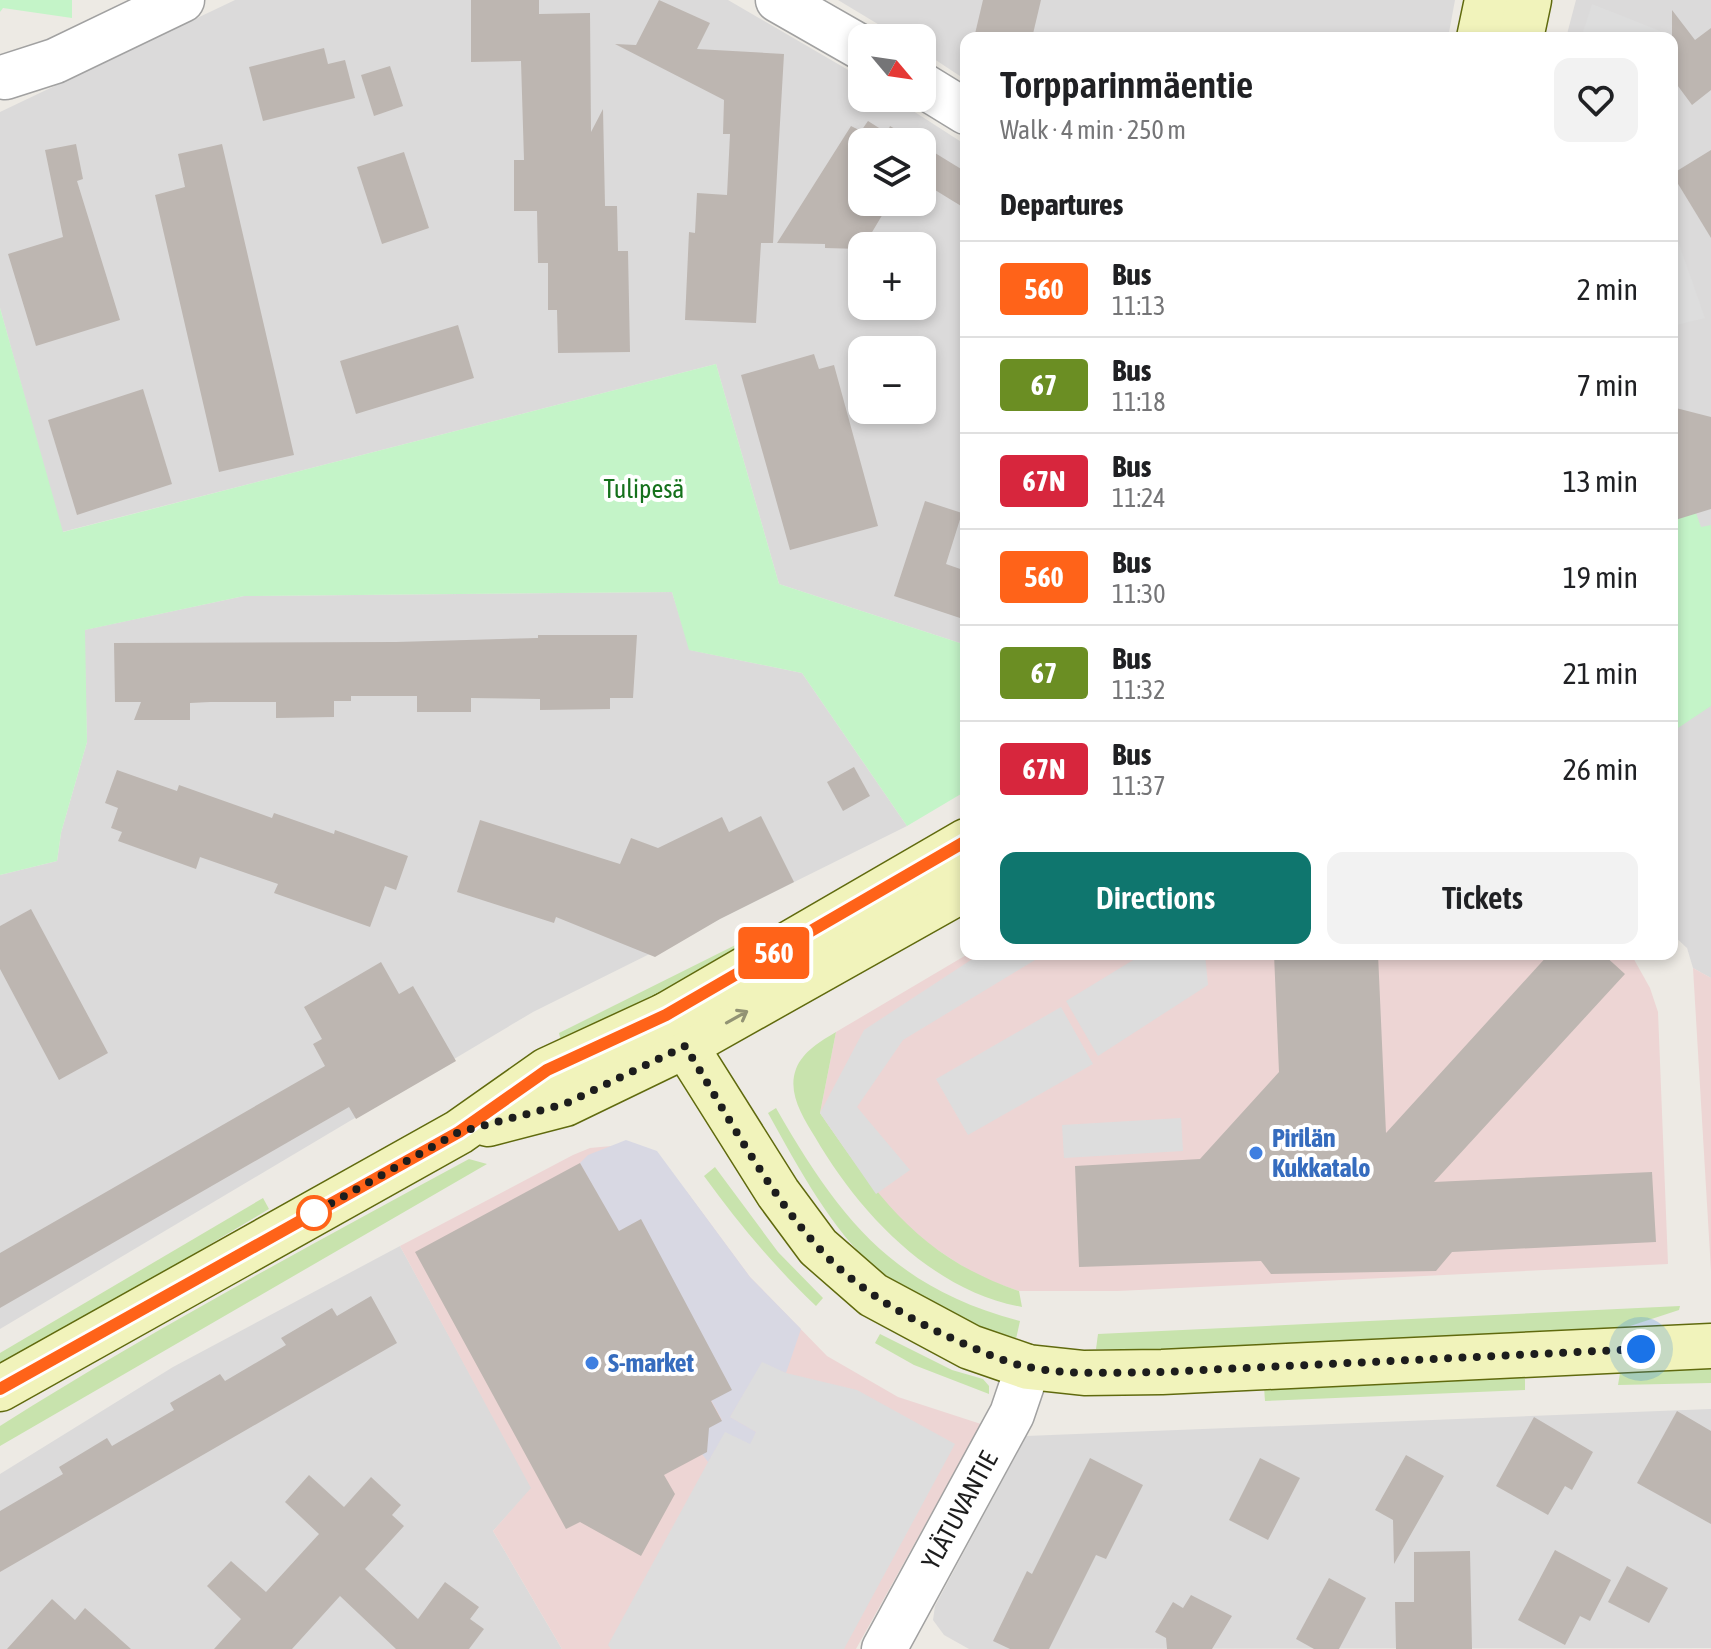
<!DOCTYPE html>
<meta charset="utf-8">
<style>
:root{--surface:#fff;--page:#f2f2f2;--text:#202124;--muted:#757577;--line:#e0e0e0;--accent:#0f766e}
body{margin:0;font-family:"Asap Condensed",sans-serif;background:var(--page);color:var(--text);height:100vh;display:flex;flex-direction:column;font-size:30px;white-space:nowrap}
*{box-sizing:border-box;margin:0}
p{font-size:26px;color:var(--muted)}
.icon{flex:none;width:44px;height:44px;fill:none;stroke:currentColor;stroke-width:2;stroke-linecap:round;stroke-linejoin:round}
.map{position:relative;flex:1;overflow:hidden}
.drawer{position:absolute;left:960px;top:32px;width:718px;height:928px;display:flex;flex-direction:column;background:var(--surface);border-radius:16px;box-shadow:0 4px 12px #0003}
.drawer>*{flex:none}
.badge{padding:0 16px;border-radius:6px;font-size:28px;line-height:52px}
.needle{width:52px;rotate:119deg}
.controls{position:absolute;left:848px;top:24px;display:grid;gap:16px}
.controls a{display:grid;place-items:center;width:88px;height:88px;border-radius:16px;background:var(--surface);box-shadow:0 4px 12px #0003;font-size:40px}
.you{position:absolute;width:40px;height:40px;margin:-20px;border:6px solid #fff;border-radius:50%;background:#1a73e8;box-shadow:0 0 0 12px #1a73e833}
.map>.badge{position:absolute;translate:-50% -50%;box-shadow:0 0 0 4px #fff}
h2{padding:0 40px;font-size:30px;line-height:72px}
.round{display:grid;place-items:center;flex:none;width:84px;height:84px;border-radius:16px;background:var(--page)}
.overview{display:flex;align-items:center;justify-content:space-between;height:136px;padding:0 40px}
h1{font-size:38px;font-weight:600;line-height:60px}
.primary-button{display:flex;gap:16px;margin-top:auto;padding:16px 40px}
.primary-button a{flex:1;height:92px;border-radius:16px;background:var(--accent);color:#fff;font-size:32px;font-weight:600;line-height:92px;text-align:center}
.primary-button a+a{background:var(--page);color:var(--text)}
ul{padding:0;list-style:none}
li{display:flex;align-items:center;gap:24px;height:96px;padding:0 40px;border-top:2px solid var(--line)}
li div{flex:1}
li b{display:block;font-size:30px}
li em{font-style:normal}
li .badge{min-width:88px;font-weight:700;text-align:center}
.map>svg:first-child{display:block}
</style>
<div class="map">
<svg width="1711" height="1649" viewBox="0 0 1711 1649">
<rect width="100%" height="100%" fill="#edeae4"/>
<g fill="#dbdada" fill-rule="evenodd">
<path d="M 235,0 L 728,0 L 862,78 L 862,98 L 893,98 L 966,145 L 966,645 L 779,584 L 716,364 L 62,532 L 0,308 L 0,112 ZM 862,142 L 922,142 L 922,202 L 862,202 ZM 862,246 L 922,246 L 922,306 L 862,306 ZM 862,350 L 922,350 L 922,410 L 862,410 Z"/>
<polygon points="838,0 1455,0 1448,38 966,38 966,80 922,51 922,38 901,38"/>
<polygon points="1576,0 1711,0 1711,978 1693,968 1687,948 1672,934 1672,38 1566,38"/>
<polygon points="672,592 690,650 802,673 907,826 533,1012 0,1329 0,875 57,861 61,833 87,742 84,630 244,596"/>
<polygon points="400,1246 532,1488 493,1531 562,1649 0,1649 0,1474 173,1367"/>
<polygon points="1711,1409 1711,1648 969,1649 944,1635 933,1620 935,1606 1026,1436"/>
</g>
<g fill="#edd5d4">
<polygon points="968,954 1631,954 1650,988 1658,1012 1668,1264 1118,1291 1019,1291 979,1277 933,1247 902,1221 876,1194 820,1113 836,1032"/>
<polygon points="1693,968 1711,978 1711,1271"/>
<polygon points="622,1145 687,1192 750,1277 827,1356 898,1397 981,1424 856,1649 562,1649 493,1531 531,1488 400,1246 573,1155 590,1148"/>
</g>
<g fill="#c8e3ad">
<polygon points="852,887 563,1050 559,1033"/>
<path d="M 836,1032 L 820,1113 C 878,1197 919,1257 1019,1291 L 1022,1307 C 932,1291 859,1213 815,1137 C 803,1117 787,1093 796,1069 C 803,1051 821,1041 836,1032 Z"/>
<path d="M 776,1108 C 839,1218 893,1288 1020,1321 L 1016,1339 C 983,1329 948,1320 919,1302 C 846,1258 808,1185 768,1113 Z"/>
<path d="M 469,1159 L 487,1164 L 0,1446 L 0,1426 C 152,1330 311,1245 469,1159 Z"/>
<path d="M 715,1167 L 778,1252 L 823,1298 L 816,1306 C 774,1266 738,1223 704,1176 Z"/>
<polygon points="263,1198 269,1209 0,1370 0,1353"/>
<polygon points="1680,1306 1679,1310 1624,1328 1189,1350 1096,1349 1098,1334"/>
<polygon points="880,1334 952,1370 983,1379 989,1386 989,1394 914,1365 875,1343"/>
<polygon points="1711,1367 1711,1383 1618,1385 1620,1373"/>
<polygon points="1525,1376 1525,1390 1265,1401 1264,1387"/>
</g>
<g fill="#c4f4c8">
<polygon points="0,0 72,0 72,18 3,8 0,12"/>
<polygon points="0,308 63,532 716,364 779,584 966,645 966,791 907,826 802,673 689,650 672,592 244,596 85,630 87,742 61,833 57,861 0,875"/>
<polygon points="1696,513 1701,527 1711,525 1711,706 1678,728 1672,720 1672,518"/>
</g>
<g fill="#ddd">
<polygon points="1592,4 1660,31 1658,38 1581,38"/>
<polygon points="1672,224 1705,318 1672,326"/>
<polygon points="980,954 1045,954 903,1040 857,1107 910,1170 876,1194 820,1113 864,1030"/>
<polygon points="1143,954 1205,954 1208,985 1098,1056 1066,1001"/>
<polygon points="1061,1007 1093,1064 968,1135 936,1079"/>
<polygon points="1181,1118 1183,1151 1064,1158 1062,1125"/>
<polygon points="762,1361 786,1373 857,1390 955,1444 844,1649 611,1649 608,1645 725,1431 750,1443 756,1432 730,1417"/>
</g>
<polygon fill="#d8d8e3" points="626,1140 657,1151 750,1277 801,1329 786,1373 762,1362 730,1417 756,1432 750,1444 725,1432 708,1462 690,1438 722,1420 580,1163 588,1155"/>
<g fill="#bdb6b1">
<polygon points="471,0 539,0 539,14 590,13 591,132 603,109 605,206 617,206 618,251 628,251 630,352 558,353 557,310 548,310 548,263 538,263 537,211 514,211 514,160 524,160 521,61 471,62"/>
<polygon points="659,0 710,23 697,49 784,54 773,243 761,243 756,323 685,320 689,232 695,233 697,193 727,195 730,134 723,134 724,100 615,44 636,45"/>
<polygon points="983,0 1041,0 1032,38 974,38"/>
<polygon points="1672,10 1695,40 1711,28 1711,90 1692,105 1672,78"/>
<polygon points="324,48 328,64 345,60 355,98 263,121 249,67"/>
<polygon points="390,66 403,106 374,116 361,75"/>
<polygon points="868,121 887,133 890,126 917,142 862,142 862,202 890,202 862,249 825,248 825,244 777,243 851,126 861,131"/>
<polygon points="76,144 83,179 77,181 120,320 36,346 8,254 63,237 45,150"/>
<polygon points="222,144 294,455 219,472 155,195 185,187 178,154"/>
<polygon points="922,145 966,172 966,209 922,182"/>
<polygon points="1711,150 1711,238 1672,174"/>
<polygon points="404,152 429,228 382,244 357,167"/>
<polygon points="458,325 474,378 356,414 340,361"/>
<polygon points="814,354 819,369 834,365 878,526 790,550 741,375"/>
<polygon points="143,389 172,484 77,515 48,420"/>
<polygon points="1672,407 1711,417 1711,509 1672,521"/>
<polygon points="925,501 962,513 946,564 966,571 966,620 894,596"/>
<polygon points="538,635 637,635 633,698 610,698 610,709 540,710 540,699 471,698 471,712 417,712 417,696 351,696 351,701 334,701 334,717 276,718 276,702 210,702 190,703 190,720 134,720 141,702 115,702 114,643 396,642 538,638"/>
<polygon points="854,767 870,796 843,811 827,782"/>
<polygon points="117,770 177,791 179,785 272,818 274,813 334,834 335,830 408,856 396,890 385,886 370,927 274,893 278,884 200,857 196,869 118,841 122,832 111,828 118,808 105,803"/>
<polygon points="761,816 794,882 720,919 655,957 556,917 554,923 457,892 480,820 620,864 631,838 658,848 722,817 729,832"/>
<polygon points="31,909 108,1053 59,1080 0,969 0,926"/>
<polygon points="1274,954 1378,954 1386,1133 1549,954 1603,954 1625,974 1434,1182 1652,1172 1656,1242 1452,1252 1436,1271 1271,1274 1261,1261 1079,1267 1075,1166 1200,1159 1279,1072"/>
<polygon points="381,962 399,994 413,986 456,1061 356,1119 349,1107 0,1308 0,1253 325,1066 313,1044 322,1039 304,1007"/>
<polygon points="580,1163 619,1231 641,1219 732,1390 711,1401 722,1421 709,1428 707,1452 664,1475 675,1494 641,1556 580,1522 566,1529 415,1252"/>
<polygon points="371,1296 397,1343 0,1572 0,1511 63,1474 59,1467 107,1438 112,1446 174,1410 170,1403 220,1374 225,1381 286,1345 281,1338 332,1308 337,1316"/>
<polygon points="1677,1411 1711,1431 1711,1524 1637,1483"/>
<polygon points="1534,1417 1593,1452 1572,1490 1565,1486 1548,1515 1496,1486"/>
<polygon points="1406,1455 1444,1476 1394,1564 1393,1520 1375,1510"/>
<polygon points="1090,1458 1143,1485 1106,1559 1096,1555 1049,1649 1010,1649 993,1641 1027,1571 1032,1574"/>
<polygon points="1260,1458 1300,1478 1268,1540 1229,1520"/>
<polygon points="309,1475 344,1507 371,1477 401,1505 392,1515 404,1526 365,1569 418,1619 445,1582 479,1607 470,1619 484,1629 469,1649 396,1649 340,1596 292,1649 214,1649 241,1619 207,1586 231,1561 266,1592 319,1534 285,1502"/>
<polygon points="1555,1550 1611,1580 1590,1621 1580,1616 1565,1645 1518,1620"/>
<polygon points="1470,1551 1472,1649 1396,1649 1395,1602 1414,1602 1414,1552"/>
<polygon points="1627,1566 1668,1588 1649,1623 1608,1602"/>
<polygon points="1329,1578 1366,1598 1339,1649 1314,1649 1296,1639"/>
<polygon points="1191,1595 1232,1616 1212,1649 1167,1649 1166,1638 1155,1632 1173,1602 1183,1608"/>
<polygon points="52,1599 75,1620 85,1608 131,1649 7,1649"/>
</g>
<g fill="none" stroke-linecap="round" stroke-linejoin="round">
<defs>
<g id="street">
<polyline points="778,0 862,48"/>
<polyline points="5,77 55,61 182,0"/>
<polyline points="922,85 966,112"/>
<path id="s1" d="M 884,1649 L 1012,1414 L 1028,1367"/>
</g>
<g id="secondary">
<polyline points="1479,38 1487,0"/>
<polyline points="1521,38 1529,0"/>
<polyline points="666,1015 778,1193 818,1247 873,1295 970,1347 1028,1367 1084,1373 1162,1372 1711,1346"/>
<polyline points="488,1124 565,1104 685,1046 966,888"/>
<polyline points="0,1389 459,1132 547,1070 666,1015 966,841"/>
</g>
</defs>
<use href="#street" stroke="#a1a1a1" stroke-width="47"/>
<use href="#secondary" stroke="#606a0e" stroke-width="47"/>
<use href="#street" stroke="#fff" stroke-width="44"/>
<use href="#secondary" stroke="#f1f3bb" stroke-width="44"/>
</g>
<defs><path id="oneway-shaft" d="M-6 0H5M1.5-3L5.5 0L1.5 3" fill="none" stroke-width="1.6" stroke-linecap="round" stroke-linejoin="round" transform="scale(2)"/></defs>
<use stroke="#929374" href="#oneway-shaft" transform="translate(737 1017) rotate(-29)"/>
<g fill="none" stroke-linecap="round" stroke-linejoin="round">
<defs>
<polyline id="line" points="0,1389 459,1132 547,1070 666,1015 966,841"/>
</defs>
<use href="#line" stroke="#fff" stroke-width="18"/>
<use href="#line" stroke="#ff6319" stroke-width="12"/>
<path stroke="#1d1d1d" stroke-width="8" stroke-dasharray="0 14.4" d="M 314,1213 L 310,1215 L 459,1132 L 565,1104 L 685,1046 C 729,1117 780,1216 841,1270 C 873,1298 911,1319 949,1337 C 974,1348 1002,1362 1028,1367 C 1071,1376 1118,1372 1162,1372 L 1641,1349"/>
</g>
<g fill="#3f7fe0" stroke="#fff" stroke-width="3">
<circle cx="1256" cy="1153" r="8"/>
<circle cx="592" cy="1363" r="8"/>
</g>
<circle fill="#fff" stroke="#ff6319" stroke-width="4" cx="314" cy="1213" r="16"/>
<g text-anchor="middle" stroke-width="8" stroke-linejoin="round" paint-order="stroke">
<g font-size="26" fill="#15711c" stroke="#fff">
<text x="644" y="498">Tulipesä</text>
</g>
<g font-size="26" font-weight="bold" fill="#366cbe" stroke="#fff" text-anchor="start">
<text x="1272" y="1147">Pirilän<tspan x="1272" dy="30">Kukkatalo</tspan></text>
<text x="608" y="1372">S-market</text>
</g>
<g font-size="26" fill="#1d1d1d" stroke="#fff">
<text dy="9" stroke="none"><textPath href="#s1" startOffset="158">YLÄTUVANTIE</textPath></text>
</g>
</g>
</svg>
<div class="controls">
<a><svg class="needle" viewBox="-14 -14 28 28"><path d="M0-13l5 13h-10z" fill="#e53935"/><path d="M0 13l5-13h-10z" fill="#757577"/></svg></a>
<a><svg class="icon" aria-label="layers" viewBox="0 0 24 24"><path d="M12 4l9 5-9 5-9-5zM3 14l9 5 9-5"/></svg></a>
<a>+</a>
<a>−</a>
</div>
<div class="you" style="left:1641px;top:1349px"></div>
<b class="badge" style="left:774px;top:953px;background:#ff6319;color:#fff">560</b>
<section class="drawer">
<div class="overview"><div><h1>Torpparinmäentie</h1><p>Walk · 4 min · 250 m</p></div><a class="round"><svg class="icon" aria-label="heart" viewBox="0 0 24 24"><path d="M12 20l-8-8c-3-5 5-10 8-4 3-6 11-1 8 4z"/></svg></a></div>
<h2>Departures</h2>
<ul>
<li><span class="badge" style="background:#ff6319;color:#fff">560</span><div><b>Bus</b><p>11:13</p></div><em>2 min</em></li>
<li><span class="badge" style="background:#6b8e23;color:#fff">67</span><div><b>Bus</b><p>11:18</p></div><em>7 min</em></li>
<li><span class="badge" style="background:#d7263d;color:#fff">67N</span><div><b>Bus</b><p>11:24</p></div><em>13 min</em></li>
<li><span class="badge" style="background:#ff6319;color:#fff">560</span><div><b>Bus</b><p>11:30</p></div><em>19 min</em></li>
<li><span class="badge" style="background:#6b8e23;color:#fff">67</span><div><b>Bus</b><p>11:32</p></div><em>21 min</em></li>
<li><span class="badge" style="background:#d7263d;color:#fff">67N</span><div><b>Bus</b><p>11:37</p></div><em>26 min</em></li>
</ul>
<div class="primary-button"><a>Directions</a><a>Tickets</a></div>
</section>
</div>
